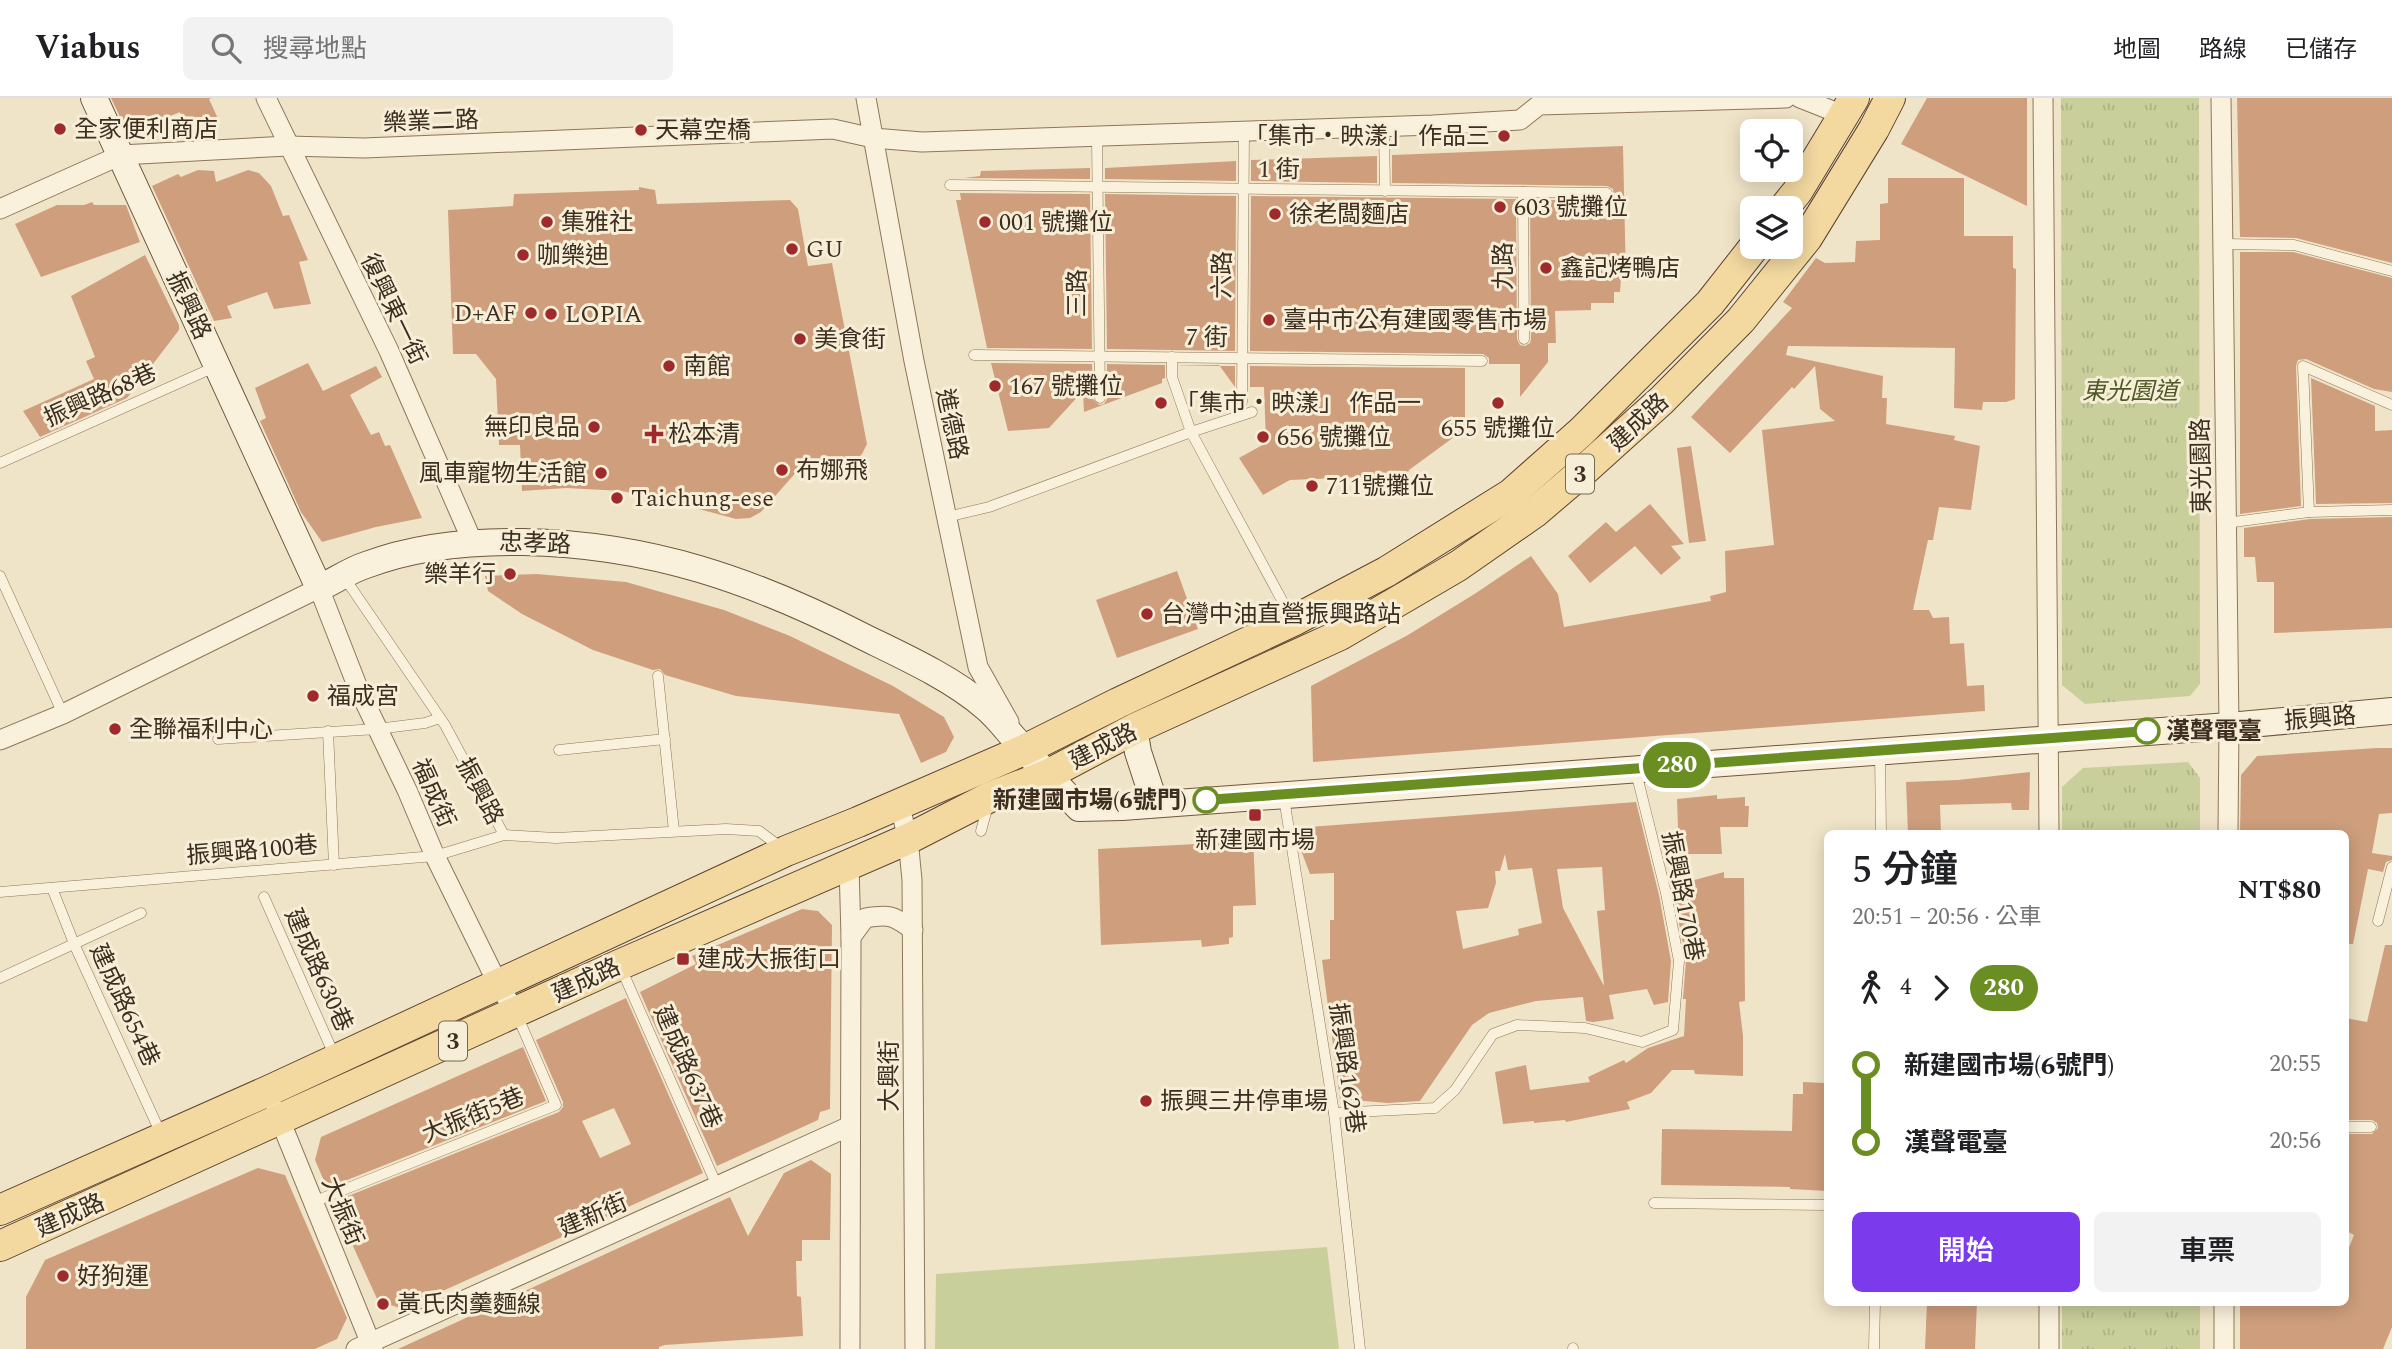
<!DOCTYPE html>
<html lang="zh-TW">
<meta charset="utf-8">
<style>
:root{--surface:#fff;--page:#f2f2f2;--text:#202124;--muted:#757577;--line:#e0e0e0;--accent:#7c3aed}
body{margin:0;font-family:Spectral,"Noto Sans TC",serif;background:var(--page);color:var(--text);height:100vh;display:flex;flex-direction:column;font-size:26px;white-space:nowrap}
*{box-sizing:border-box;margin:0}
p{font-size:23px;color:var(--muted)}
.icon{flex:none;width:38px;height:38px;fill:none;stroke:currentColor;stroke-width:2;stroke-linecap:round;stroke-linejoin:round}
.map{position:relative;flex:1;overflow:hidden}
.sheet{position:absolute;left:1824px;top:732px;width:525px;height:476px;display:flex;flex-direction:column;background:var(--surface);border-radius:10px;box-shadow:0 4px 18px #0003}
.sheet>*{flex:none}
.badge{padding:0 14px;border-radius:23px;font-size:24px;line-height:46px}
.controls{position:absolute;left:1740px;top:21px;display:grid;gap:14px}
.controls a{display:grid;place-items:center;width:63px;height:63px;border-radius:10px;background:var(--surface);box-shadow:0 4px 18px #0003;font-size:35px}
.map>.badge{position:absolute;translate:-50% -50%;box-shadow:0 0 0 4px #fff}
.legs{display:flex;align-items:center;gap:10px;height:77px;padding:0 28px;font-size:23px}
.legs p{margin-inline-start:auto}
.overview{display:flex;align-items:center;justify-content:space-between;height:119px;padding:0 28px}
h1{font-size:38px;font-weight:600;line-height:52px}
.action{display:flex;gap:14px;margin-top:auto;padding:14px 28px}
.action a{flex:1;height:80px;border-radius:10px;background:var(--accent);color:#fff;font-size:28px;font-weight:600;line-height:80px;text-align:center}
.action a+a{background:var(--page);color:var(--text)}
ul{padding:0 28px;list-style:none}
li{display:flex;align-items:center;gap:24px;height:77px;font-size:26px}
li i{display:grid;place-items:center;width:10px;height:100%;margin:0 9px;background:currentColor}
li i::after{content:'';width:18px;height:18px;margin:-9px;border:5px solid;border-radius:50%;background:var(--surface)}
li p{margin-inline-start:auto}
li:first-child i{background:linear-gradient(#0000 50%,currentColor 0)}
li:last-child i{background:linear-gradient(currentColor 50%,#0000 0)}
header{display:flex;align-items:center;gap:42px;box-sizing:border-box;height:98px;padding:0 35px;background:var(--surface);border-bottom:2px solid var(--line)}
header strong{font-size:33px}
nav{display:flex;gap:38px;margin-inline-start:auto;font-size:24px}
.search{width:490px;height:63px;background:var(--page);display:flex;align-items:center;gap:18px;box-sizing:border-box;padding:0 24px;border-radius:10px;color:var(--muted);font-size:26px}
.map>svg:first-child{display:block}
</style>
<header>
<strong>Viabus</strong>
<div class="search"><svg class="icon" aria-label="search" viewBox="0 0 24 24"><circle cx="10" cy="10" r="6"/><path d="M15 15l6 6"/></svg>搜尋地點</div>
<nav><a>地圖</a><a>路線</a><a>已儲存</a></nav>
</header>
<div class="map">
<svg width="2392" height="1251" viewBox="0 0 2392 1251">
<defs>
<pattern id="park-tufts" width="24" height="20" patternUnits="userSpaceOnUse" patternTransform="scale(1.75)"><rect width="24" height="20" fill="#c9cf9b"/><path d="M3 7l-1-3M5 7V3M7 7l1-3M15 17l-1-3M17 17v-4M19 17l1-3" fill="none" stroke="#aeb285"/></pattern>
</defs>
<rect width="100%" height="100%" fill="#f0e4c8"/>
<polygon fill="#c9cf9b" points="1327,1149 1339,1251 935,1251 936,1176"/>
<g fill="url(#park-tufts)">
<polygon points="2061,0 2199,0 2200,586 2190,598 2085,606 2062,587"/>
<polygon points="2188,664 2200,680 2200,735 2062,735 2062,689 2083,670"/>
<rect x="2062" y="1204" width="138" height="47"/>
</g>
<g fill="#cf9f7d" fill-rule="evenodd">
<polygon points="111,0 212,0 209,1 219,23 182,25 180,14 144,29 121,21"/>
<polygon points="1927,0 2027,0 2027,108 1901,46"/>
<polygon points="2237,0 2392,0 2392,165 2296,140 2240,139"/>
<polygon points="1623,48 1626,181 1621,181 1620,194 1614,194 1614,205 1591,205 1591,212 1555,213 1556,245 1548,245 1548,264 1520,299 1520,266 1489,266 1489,260 1483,256 1250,253 1251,98 1516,101 1517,241 1520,247 1525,248 1530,245 1531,241 1530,102 1608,102 1614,98 1613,91 1607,88 1392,85 1392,57"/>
<polygon points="1377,58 1377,85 1251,83 1251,62"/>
<polygon points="1236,63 1236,83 1105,81 1105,70"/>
<polygon points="1090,70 1090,81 964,80 980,78 981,73"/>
<polygon points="198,72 214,73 216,84 248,72 259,75 271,88 283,118 289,117 308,162 299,164 311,206 274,211 267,194 227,208 232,220 214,223 152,88 178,76 181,79"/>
<polygon points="1888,80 1964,80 1964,138 2013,138 2013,170 2016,171 2015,301 2006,304 1983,304 1982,312 1954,310 1955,250 1788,248 1786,257 1883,278 1882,300 1887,300 1886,326 1955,338 1954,342 1980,348 1971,412 1939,409 1933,442 1928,442 1913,512 1929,512 1933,520 1949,519 1950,546 1964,545 1967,588 1984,587 1985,613 1313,664 1311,588 1408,537 1476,495 1531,458 1558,496 1564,529 1711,503 1710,498 1726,494 1725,453 1774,447 1762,332 1835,323 1820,311 1815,268 1794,291 1792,289 1730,355 1691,319 1792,210 1783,204 1816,160 1825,165 1855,164 1856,143 1880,142 1880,106 1888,105"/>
<polygon points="639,89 655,92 657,106 790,102 798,111 808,168 832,165 867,346 862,356 835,384 807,362 761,414 750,420 736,421 658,400 622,393 566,390 522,393 520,347 499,347 496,281 476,256 453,256 448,112 513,108 514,96 639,92"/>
<polygon points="960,95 1090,96 1092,251 987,250 956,102 961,102"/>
<polygon points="1105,96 1236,98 1235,253 1107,251"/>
<polygon points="92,104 94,107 126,107 140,144 41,179 15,126 57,107 84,107"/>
<polygon points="2240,154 2293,154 2392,180 2392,294 2374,291 2306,261 2298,262 2296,268 2301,408 2240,416"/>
<polygon points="145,157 179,227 179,232 127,300 40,339 23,313 94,281 86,263 95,259 71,198"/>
<polygon points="308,265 323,293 376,268 382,279 350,297 371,337 379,334 385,348 390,347 422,420 376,429 322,444 301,414 260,323 266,320 255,290"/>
<polygon points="991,265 1092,266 1093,301 1099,307 1104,306 1107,301 1107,266 1165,267 1165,280 1162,281 1162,285 1084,314 1083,293 1049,330 1008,333"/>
<polygon points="1179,267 1235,268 1235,289 1219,267"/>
<polygon points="1250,268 1465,270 1465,331 1409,372 1407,377 1290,382 1263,397 1239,360 1266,345 1264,289 1250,289"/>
<polygon points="2311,280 2375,308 2375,333 2392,332 2392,405 2316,406"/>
<polygon points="1691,348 1706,443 1689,445 1677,350"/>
<polygon points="1650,406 1684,446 1671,448 1681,460 1661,477 1635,448 1590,485 1568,458 1606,424 1616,434"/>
<polygon points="2392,419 2392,530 2274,535 2274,484 2257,484 2255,459 2244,459 2244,430 2310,421"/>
<polygon points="1177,473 1198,531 1117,560 1096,502"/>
<polygon points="537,476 626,484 724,512 790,538 893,588 944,619 954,639 946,654 921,665 899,616 736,598 665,577 660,571 653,572 593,552 522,516 488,493 485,478"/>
<polygon points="2377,650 2392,650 2392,715 2379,716 2372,755 2392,758 2392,762 2386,764 2383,774 2368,771 2353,846 2345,846 2345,735 2240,735 2241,677 2257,658"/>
<polygon points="2030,674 2029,712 2012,712 2011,705 1940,707 1941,735 1908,735 1906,684 1958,682"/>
<polygon points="1717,697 1717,701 1745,699 1745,708 1749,708 1748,729 1720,729 1722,756 1684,756 1678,730 1677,701"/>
<path d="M 1636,704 L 1659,797 L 1671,863 L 1668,904 L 1654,907 L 1647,891 L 1609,897 L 1614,921 L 1593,924 L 1586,923 L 1583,899 L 1536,903 L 1489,915 L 1472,927 L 1420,1003 L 1388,1005 L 1340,1001 L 1322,862 L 1330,861 L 1330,822 L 1334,822 L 1334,775 L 1310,776 L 1299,747 L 1296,730 ZM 1505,756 L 1508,772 L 1532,770 L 1542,825 L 1518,831 L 1519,837 L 1463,851 L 1456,813 L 1488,810 L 1496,785 L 1495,773 L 1500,773 ZM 1602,769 L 1605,812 L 1597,813 L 1604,888 L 1563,810 L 1557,771 Z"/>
<polygon points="1253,738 1256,807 1233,808 1233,839 1229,840 1229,846 1202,849 1201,842 1101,847 1098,751 1217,745"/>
<polygon points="1724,774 1724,780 1744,780 1745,903 1739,904 1743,938 1743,978 1695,976 1694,972 1672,972 1651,995 1627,1004 1630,1011 1566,1024 1565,1022 1534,1025 1534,1023 1503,1026 1495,974 1526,967 1530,992 1590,984 1588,979 1624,962 1626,965 1648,950 1684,938 1686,901 1683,901 1686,862 1672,788"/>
<polygon points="802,811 818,813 832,827 830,1011 820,1014 818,1022 717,1068 640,894 696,866 692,858"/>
<polygon points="2385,847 2392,847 2392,1229 2383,1251 2240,1251 2240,1204 2345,1204 2345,1160 2354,1137 2345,1132 2345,1036 2372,1036 2378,1030 2377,1025 2372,1022 2345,1022 2345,920 2367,924"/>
<path d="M 626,900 L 703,1075 L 403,1211 L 378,1203 L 333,1104 L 559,1014 L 563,1009 L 563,1004 L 536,942 ZM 614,1010 L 631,1046 L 600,1060 L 582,1023 Z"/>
<polygon points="523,949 546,1003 327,1090 315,1062 321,1039"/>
<polygon points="1803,984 1825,985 1827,1093 1790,1091 1790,1089 1661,1087 1662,1031 1792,1033 1793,996 1803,996"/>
<polygon points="811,1062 831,1076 830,1142 802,1142 802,1163 796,1163 797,1198 801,1199 803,1238 665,1247 659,1249 659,1251 398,1251 730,1099 748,1138 784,1075"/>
<polygon points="258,1070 285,1077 347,1220 337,1241 315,1251 26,1251 26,1199 45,1162"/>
<polygon points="1927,1204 1977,1204 1975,1251 1925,1251"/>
</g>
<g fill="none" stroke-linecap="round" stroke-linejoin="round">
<defs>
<g id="service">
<polyline points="1384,29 1385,93"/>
<polyline points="1097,39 1100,300"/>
<polyline points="950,87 1607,95"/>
<polyline points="1523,94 1524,241"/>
<polyline points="2223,146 2294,147 2392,173"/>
<polyline points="974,257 1482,263"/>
<polyline points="1172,259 1172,279 1191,334 1252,314"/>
<polyline points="1242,304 1244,34"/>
<polyline points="0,365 217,268"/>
<polyline points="2309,414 2303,268 2392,307"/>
<polyline points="947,419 989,409 1191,334 1291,519"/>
<polyline points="2226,425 2309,414 2392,412"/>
<polyline points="0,478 63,616"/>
<polyline points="344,479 445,627 504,737"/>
<polyline points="658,578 674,733"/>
<polyline points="328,633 334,767"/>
<polyline points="218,641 377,631 425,625 440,620"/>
<polyline points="559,652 665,641"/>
<polyline points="1880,653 1881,735"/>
<polyline points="1284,700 1334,1015 1360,1251"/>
<polyline points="981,733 988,707"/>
<polyline points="52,790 75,848 161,1036"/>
<polyline points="0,794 435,758 504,737 556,740 726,731 759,733 783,751"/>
<polyline points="264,799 335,959"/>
<polyline points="2378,823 2392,769"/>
<polyline points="621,870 717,1088"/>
<polyline points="0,880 141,815"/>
<polyline points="1334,1015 1435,1010 1455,992 1493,936 1517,927 1585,930 1642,944 1673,932 1679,863 1666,795 1636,674"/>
<polyline points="2345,1029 2371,1029"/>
<polyline points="313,1104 556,1007 517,917"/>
<polyline points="1654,1105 1827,1107"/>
<polyline points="1573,1250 1573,1251"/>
<polyline points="1874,1251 1875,1204"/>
</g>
<g id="minor">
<polyline points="266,0 389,253 473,445"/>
<polyline points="866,0 914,263 978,569 1009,624"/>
<polyline points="1800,0 1843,17"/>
<polyline points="2043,0 2049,735"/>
<polyline points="2221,0 2229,628 2228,735"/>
<polyline points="0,111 121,57 288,48 364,50 833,31 873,40 922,44 1433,27 1520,22 1539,7 1786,0"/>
<polyline points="0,642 63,616 319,490 358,590 407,692 435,758 498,886 516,915"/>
<polyline points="899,705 908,741 912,782 915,1251"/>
<polyline points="849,767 851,839 850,1251"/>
<path d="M 851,839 L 865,820 C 889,816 893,817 913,832"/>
<polyline points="276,1012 373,1251"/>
<polyline points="356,1251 850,1028"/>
<polyline points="2049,1251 2049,1204"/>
<polyline points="2224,1251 2224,1204"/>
</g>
<g id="secondary">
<path d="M 94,0 L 319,490 C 335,483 350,472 366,467 C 416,448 470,443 523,444 C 650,446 755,483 866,540 C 905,559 953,581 985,609 C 996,618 1005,630 1014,640 C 1036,664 1057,687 1079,710 L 1122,709 L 2229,628 L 2392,613"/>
<polyline points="1134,631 1138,654 1155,706"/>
</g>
<g id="primary">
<polyline points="1784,110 1797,94 1854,0"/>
<polyline points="0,1112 268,993 786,753 858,724 1024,652 1118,605 1293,523 1386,474 1511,396 1581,334 1710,205 1754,149"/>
<polyline points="0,1148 619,867 908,741 990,699 1047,677 1134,631 1340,537 1458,468 1534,415 1581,375 1662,302 1741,222 1807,140 1874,31 1890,0"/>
</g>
</defs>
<use href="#service" stroke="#8d765c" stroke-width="11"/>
<use href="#minor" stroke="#8d765c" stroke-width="21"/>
<use href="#secondary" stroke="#6f573f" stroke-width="28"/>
<use href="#primary" stroke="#5b4430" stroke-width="32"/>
<use href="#service" stroke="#faf1dc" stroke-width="10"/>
<use href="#minor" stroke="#faf1dc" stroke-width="19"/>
<use href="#secondary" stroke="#faf1dc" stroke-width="26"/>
<use href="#primary" stroke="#f3d9a0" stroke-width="30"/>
</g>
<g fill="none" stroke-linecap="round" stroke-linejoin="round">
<defs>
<polyline id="line-1" points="1206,702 2147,633"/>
</defs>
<use href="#line-1" stroke="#fff" stroke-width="16"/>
<use href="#line-1" stroke="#6b8e23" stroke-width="10"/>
</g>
<g fill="#9e2a2b" stroke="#f7eed8" stroke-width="2.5">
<circle cx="60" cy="31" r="7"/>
<circle cx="641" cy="32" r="7"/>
<circle cx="1504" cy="38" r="7"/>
<circle cx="1500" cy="109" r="7"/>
<circle cx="1275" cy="116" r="7"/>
<circle cx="547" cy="124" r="7"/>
<circle cx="985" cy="124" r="7"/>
<circle cx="792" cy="151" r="7"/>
<circle cx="523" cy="157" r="7"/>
<circle cx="1546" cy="170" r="7"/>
<circle cx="531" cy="215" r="7"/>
<circle cx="551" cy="216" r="7"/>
<circle cx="1269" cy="222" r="7"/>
<circle cx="800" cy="241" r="7"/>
<circle cx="669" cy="268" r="7"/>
<circle cx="995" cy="288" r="7"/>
<circle cx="1161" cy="305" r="7"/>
<circle cx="1498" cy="305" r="7"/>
<circle cx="594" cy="329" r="7"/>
<path d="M650.5 325.5h7v7h7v7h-7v7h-7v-7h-7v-7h7z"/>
<circle cx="1263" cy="339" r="7"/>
<circle cx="782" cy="372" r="7"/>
<circle cx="601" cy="375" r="7"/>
<circle cx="1312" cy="388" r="7"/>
<circle cx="617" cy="400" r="7"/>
<circle cx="510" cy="476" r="7"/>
<circle cx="1147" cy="516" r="7"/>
<circle cx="313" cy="598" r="7"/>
<circle cx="115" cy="631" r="7"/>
<rect x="1248" y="710" width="14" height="14" rx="3.5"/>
<rect x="676" y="854" width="14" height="14" rx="3.5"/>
<circle cx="1146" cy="1003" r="7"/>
<circle cx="63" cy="1178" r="7"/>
<circle cx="383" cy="1206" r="7"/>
</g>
<g fill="#fff" stroke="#6b8e23" stroke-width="3.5">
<circle cx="2147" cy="633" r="12"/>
<circle cx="1206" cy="702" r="12"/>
</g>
<g text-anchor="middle" stroke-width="6" stroke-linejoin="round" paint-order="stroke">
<g fill="#f7eed8" stroke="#756857" stroke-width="2">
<rect x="1566" y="356.5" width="28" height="39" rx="5"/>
<rect x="439" y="923.5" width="28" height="39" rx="5"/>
</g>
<g font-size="23" font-weight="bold" fill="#3d2e20">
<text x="1580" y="384">3</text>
<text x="453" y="951">3</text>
</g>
<g font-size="24" fill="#3d2e20" stroke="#f7eed8">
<text transform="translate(431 23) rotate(-2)" y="8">樂業二路</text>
<text transform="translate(1279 71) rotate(1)" y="8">1 街</text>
<text transform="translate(1503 168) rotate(-90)" y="8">九路</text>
<text transform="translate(1222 177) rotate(-90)" y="8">六路</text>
<text transform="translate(1077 195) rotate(-90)" y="8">三路</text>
<text transform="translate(189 207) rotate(65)" y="8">振興路</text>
<text transform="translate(394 211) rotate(64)" y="8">復興東一街</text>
<text transform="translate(1207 239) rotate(1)" y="8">7 街</text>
<text transform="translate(100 297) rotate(-24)" y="8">振興路68巷</text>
<text transform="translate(1638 324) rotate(-43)" y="8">建成路</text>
<text transform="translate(952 326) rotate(78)" y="8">進德路</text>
<text transform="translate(2201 368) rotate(-91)" y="8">東光園路</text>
<text transform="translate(535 445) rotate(2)" y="8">忠孝路</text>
<text transform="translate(2320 620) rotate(-5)" y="8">振興路</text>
<text transform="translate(1103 648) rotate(-27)" y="8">建成路</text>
<text transform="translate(480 693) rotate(62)" y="8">振興路</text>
<text transform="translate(434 695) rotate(66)" y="8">福成街</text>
<text transform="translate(252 752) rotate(-5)" y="8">振興路100巷</text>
<text transform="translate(1683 798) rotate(79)" y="8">振興路170巷</text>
<text transform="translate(319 872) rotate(66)" y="8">建成路630巷</text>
<text transform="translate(586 882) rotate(-25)" y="8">建成路</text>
<text transform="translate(125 907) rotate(65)" y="8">建成路654巷</text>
<text transform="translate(688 969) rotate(66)" y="8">建成路637巷</text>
<text transform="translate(1347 970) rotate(82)" y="8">振興路162巷</text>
<text transform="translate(889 978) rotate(-90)" y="8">大興街</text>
<text transform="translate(473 1017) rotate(-22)" y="8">大振街5巷</text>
<text transform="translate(343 1113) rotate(68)" y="8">大振街</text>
<text transform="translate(70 1117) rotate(-24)" y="8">建成路</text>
<text transform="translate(593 1117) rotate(-24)" y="8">建新街</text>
</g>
<g font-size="24" fill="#3d2e20" stroke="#f7eed8" text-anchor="start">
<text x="74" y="39">全家便利商店</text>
<text x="655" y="40">天幕空橋</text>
<text x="1490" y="46" text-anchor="end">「集市‧映漾」 作品三</text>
<text x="1514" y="117">603 號攤位</text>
<text x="1289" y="124">徐老闆麵店</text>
<text x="561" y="132">集雅社</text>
<text x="999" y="132">001 號攤位</text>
<text x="806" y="159">GU</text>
<text x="537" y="165">咖樂迪</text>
<text x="1560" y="178">鑫記烤鴨店</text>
<text x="517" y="223" text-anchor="end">D+AF</text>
<text x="565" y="224">LOPIA</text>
<text x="1283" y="230">臺中市公有建國零售市場</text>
<text x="814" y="249">美食街</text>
<text x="683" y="276">南館</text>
<text x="1009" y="296">167 號攤位</text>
<text x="1175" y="313">「集市‧映漾」 作品一</text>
<text x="580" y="337" text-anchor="end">無印良品</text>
<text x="1498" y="338" text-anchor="middle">655 號攤位</text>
<text x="668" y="344">松本清</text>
<text x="1277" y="347">656 號攤位</text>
<text x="796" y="380">布娜飛</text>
<text x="587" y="383" text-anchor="end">風車寵物生活館</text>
<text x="1326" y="396">711號攤位</text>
<text x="631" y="408">Taichung-ese</text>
<text x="496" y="484" text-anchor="end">樂羊行</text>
<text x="1161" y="524">台灣中油直營振興路站</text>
<text x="327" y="606">福成宮</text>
<text x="129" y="639">全聯福利中心</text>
<text x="1255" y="750" text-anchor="middle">新建國市場</text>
<text x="697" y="869">建成大振街口</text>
<text x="1160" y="1011">振興三井停車場</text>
<text x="77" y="1186">好狗運</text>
<text x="397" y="1214">黃氏肉羹麵線</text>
</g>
<g font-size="24" font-style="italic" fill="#4d5a26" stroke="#f7eed8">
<text x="2130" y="301">東光園道</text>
</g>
<g font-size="24" font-weight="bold" fill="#3d2e20" stroke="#f7eed8" text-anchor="start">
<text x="2166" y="641">漢聲電臺</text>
<text x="1187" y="710" text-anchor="end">新建國市場(6號門)</text>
</g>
</g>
</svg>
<div class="controls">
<a><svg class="icon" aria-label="locate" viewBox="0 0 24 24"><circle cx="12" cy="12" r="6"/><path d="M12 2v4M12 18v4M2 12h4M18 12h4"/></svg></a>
<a><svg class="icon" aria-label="layers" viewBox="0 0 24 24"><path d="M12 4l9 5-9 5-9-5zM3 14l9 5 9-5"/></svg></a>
</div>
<b class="badge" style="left:1677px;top:667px;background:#6b8e23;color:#fff">280</b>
<section class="sheet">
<div class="overview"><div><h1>5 分鐘</h1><p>20:51 – 20:56 · 公車</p></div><b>NT$80</b></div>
<div class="legs"><svg class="icon" aria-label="walk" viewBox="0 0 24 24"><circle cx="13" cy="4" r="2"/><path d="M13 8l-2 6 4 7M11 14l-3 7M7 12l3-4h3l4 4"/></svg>4<svg class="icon" aria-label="forward" viewBox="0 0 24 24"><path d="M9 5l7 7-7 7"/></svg><b class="badge" style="background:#6b8e23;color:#fff">280</b></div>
<ul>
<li><i style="color:#6b8e23"></i><b>新建國市場(6號門)</b><p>20:55</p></li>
<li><i style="color:#6b8e23"></i><b>漢聲電臺</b><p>20:56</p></li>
</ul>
<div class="action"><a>開始</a><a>車票</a></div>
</section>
</div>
